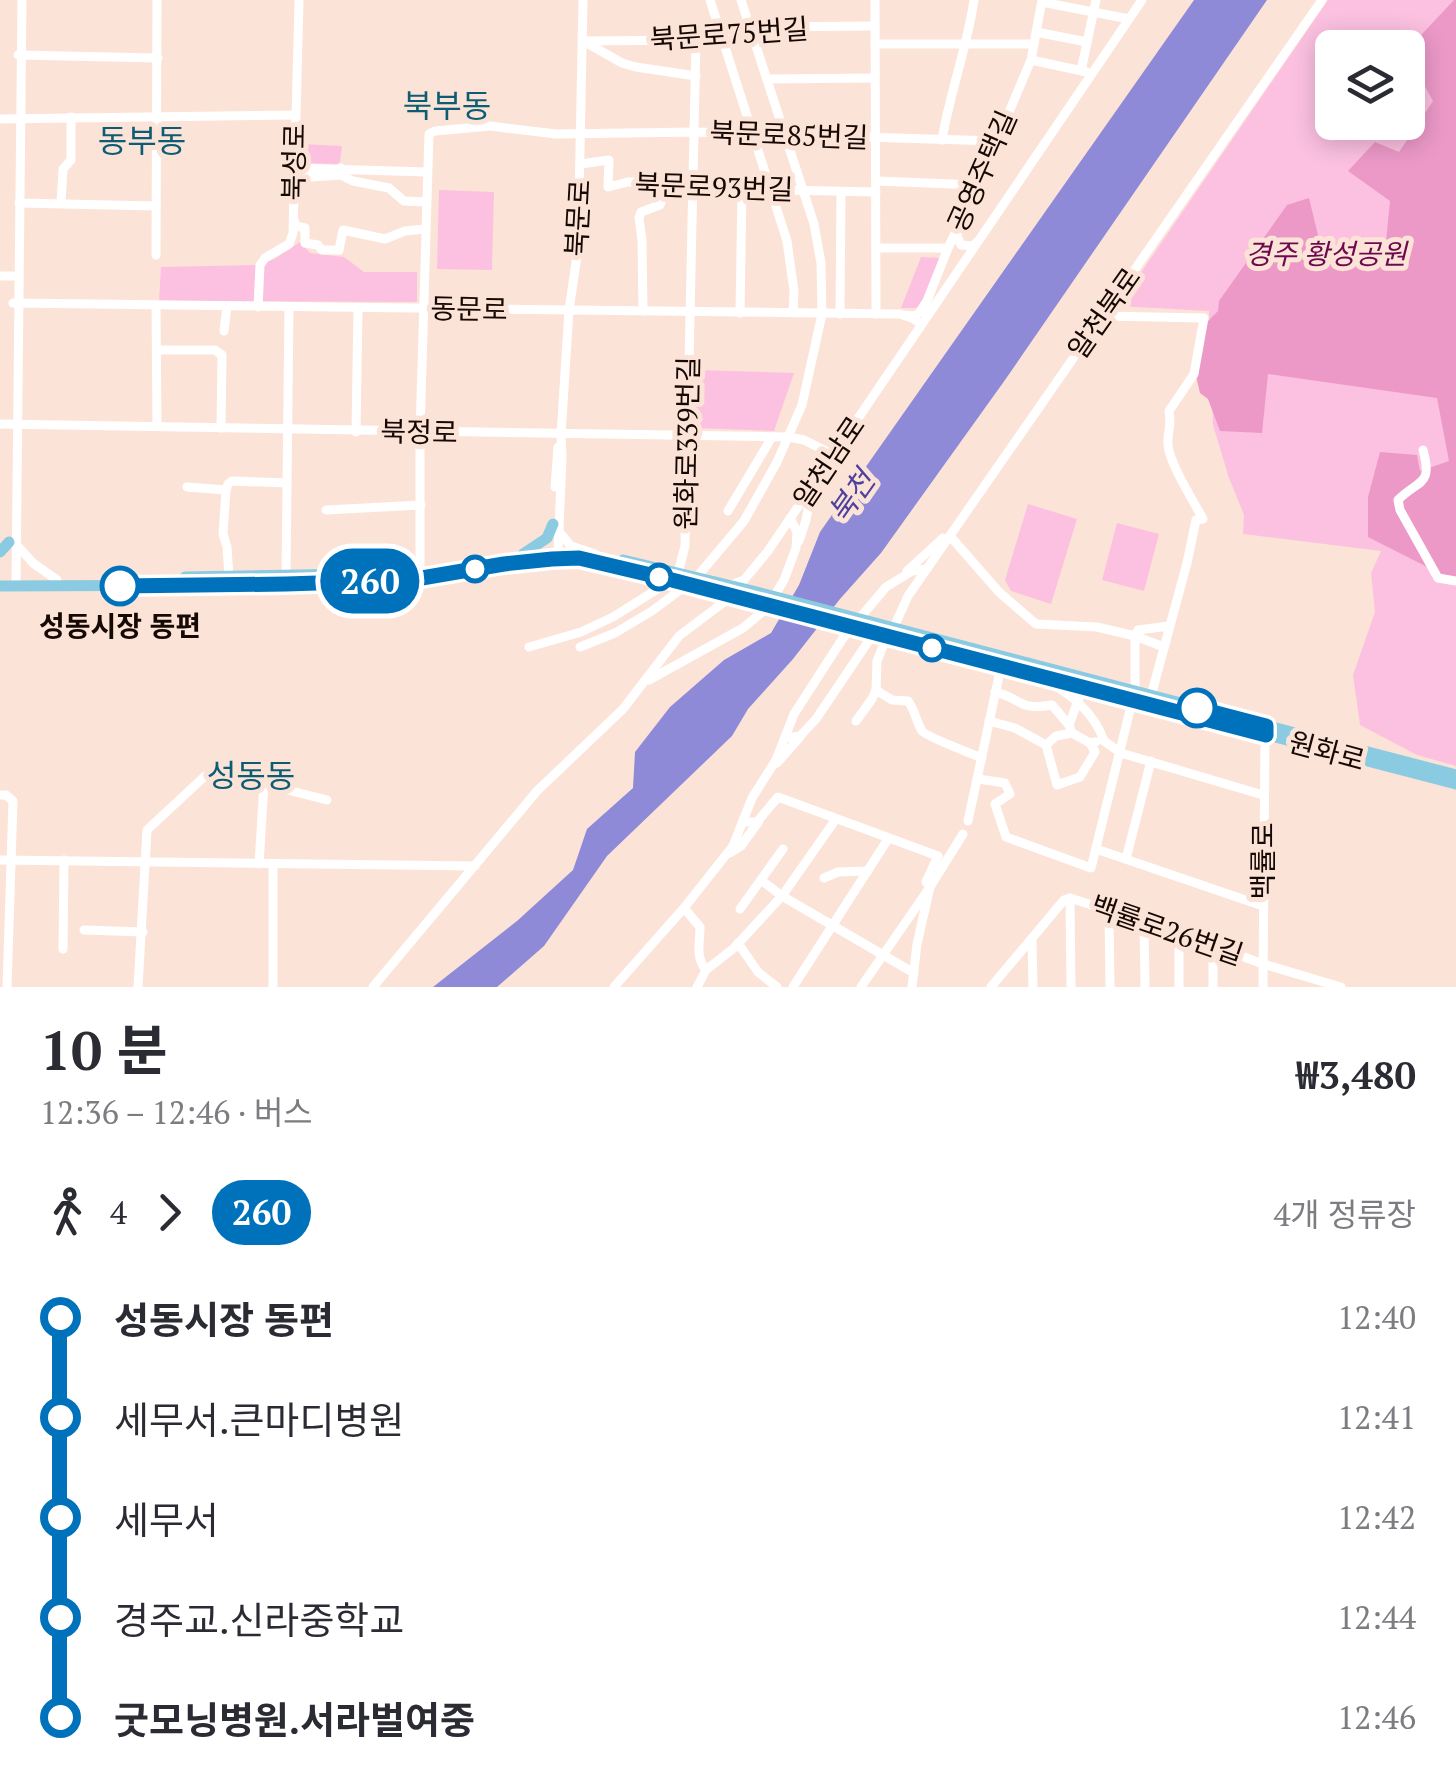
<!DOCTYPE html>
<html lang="ko">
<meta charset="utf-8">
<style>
:root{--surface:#fff;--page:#f2f2f3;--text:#2b2b33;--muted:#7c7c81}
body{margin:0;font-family:"PT Serif","Noto Sans KR",serif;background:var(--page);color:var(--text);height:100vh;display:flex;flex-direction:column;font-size:38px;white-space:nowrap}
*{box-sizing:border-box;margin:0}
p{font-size:32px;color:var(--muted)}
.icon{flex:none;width:55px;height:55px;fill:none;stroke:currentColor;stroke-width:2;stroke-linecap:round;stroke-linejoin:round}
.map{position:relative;height:987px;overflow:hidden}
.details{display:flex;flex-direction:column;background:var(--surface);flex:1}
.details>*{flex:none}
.badge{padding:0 20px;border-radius:32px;font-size:35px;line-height:65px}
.fabs{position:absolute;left:1315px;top:30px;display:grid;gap:20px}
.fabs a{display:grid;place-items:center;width:110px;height:110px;border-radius:15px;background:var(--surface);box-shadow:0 5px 25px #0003;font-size:50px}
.map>.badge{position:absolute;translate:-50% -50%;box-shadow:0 0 0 5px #fff}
.legs{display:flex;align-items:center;gap:15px;height:110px;padding:0 40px;font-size:32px}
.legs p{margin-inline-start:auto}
.overview{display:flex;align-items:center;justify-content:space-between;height:170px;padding:0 40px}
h1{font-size:55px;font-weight:700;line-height:75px}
ul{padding:0 40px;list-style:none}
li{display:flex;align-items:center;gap:35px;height:100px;font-size:38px}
li i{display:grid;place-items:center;width:15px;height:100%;margin:0 12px;background:currentColor}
li i::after{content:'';width:25px;height:25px;margin:-12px;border:8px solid;border-radius:50%;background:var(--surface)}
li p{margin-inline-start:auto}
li:first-child i{background:linear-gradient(#0000 50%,currentColor 0)}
li:last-child i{background:linear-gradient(currentColor 50%,#0000 0)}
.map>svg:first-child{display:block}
</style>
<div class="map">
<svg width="1456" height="987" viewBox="0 0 1456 987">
<rect width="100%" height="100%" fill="#fce3d7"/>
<g fill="#fcc1e1" fill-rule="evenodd">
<path d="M 1328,0 L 1456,0 L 1456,766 L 1417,755 L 1360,725 L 1353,675 L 1375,612 L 1371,573 L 1381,551 L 1243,534 L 1244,515 L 1229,478 L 1213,425 L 1209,311 L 1118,306 ZM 1332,48 L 1408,48 L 1408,122 L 1332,122 Z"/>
<polygon points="301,144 342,146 340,162 337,164 302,163"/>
<polygon points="439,190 494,192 492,270 437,269"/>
<polygon points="300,242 310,253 344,257 364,272 417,272 417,302 159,301 161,267 260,265 276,258"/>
<polygon points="921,257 942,258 922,308 901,308"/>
<polygon points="696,370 794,373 774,431 696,428"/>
<polygon points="1028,504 1077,519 1051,604 1011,591 1005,580"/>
<polygon points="1117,523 1159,534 1144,591 1102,580"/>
</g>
<polygon fill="#ec99c8" points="1454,0 1456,0 1456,577 1441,574 1368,537 1368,497 1380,452 1417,455 1420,471 1449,461 1437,398 1268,374 1262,433 1220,431 1208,399 1200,393 1196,376 1206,323 1218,311 1219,301 1287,205 1309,198 1325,264 1360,264 1386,242 1390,201 1348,171 1375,142 1399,152 1433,101 1408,56 1408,49"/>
<polygon fill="#8e8ad8" points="1194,0 1267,0 1005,380 881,553 840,599 793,659 748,709 732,736 607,856 544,946 497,987 433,987 517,921 573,870 587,829 633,788 635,752 670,707 724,660 771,633 799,585 820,532"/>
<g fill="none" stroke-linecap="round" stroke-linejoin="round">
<g stroke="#fff" stroke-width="9">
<polyline points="710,0 787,241 794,291 793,313"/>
<polyline points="875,0 876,314"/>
<polyline points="1042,2 1129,19"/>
<polyline points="1036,32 1087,42"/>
<polyline points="582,41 696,40 722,38 750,27 875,26"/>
<polyline points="585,42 622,63 636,67 696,76"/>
<polyline points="875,44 1034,44"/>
<polyline points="18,55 158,58"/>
<polyline points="1031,60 1087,72"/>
<polyline points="1081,71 1096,0"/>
<polyline points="767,79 875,78"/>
<polyline points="0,119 295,115"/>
<path d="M 942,140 C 950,92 967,48 974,0"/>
<polyline points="580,164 609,160 608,187 628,182 641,182 658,188 680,191 742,189 876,192"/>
<polyline points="294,168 426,172"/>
<polyline points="341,168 341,175 353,181 389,188 404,201 426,202"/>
<polyline points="876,181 978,185"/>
<polyline points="294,182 297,178 341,175"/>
<polyline points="19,203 156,206"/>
<polyline points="61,203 63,169 71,160 71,117"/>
<polyline points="294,220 296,226 305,228 305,243 318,245 322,250 339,250 343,230 385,239 405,231 425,229"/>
<polyline points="959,230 957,236 961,245 973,246 977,242"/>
<polyline points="876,248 948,248"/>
<polyline points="156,255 157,0"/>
<polyline points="0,276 13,276"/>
<polyline points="13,303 900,314 912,318 921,324"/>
<polyline points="156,305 157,426"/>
<polyline points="258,307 260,265 265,258 289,244 293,233 299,0"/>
<polyline points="643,311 642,240 639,218 641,212 660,205 665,189"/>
<polyline points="740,313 742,189"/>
<polyline points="840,314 841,192"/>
<polyline points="905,315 914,316 919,313 927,301 948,248 978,185 1031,60 1042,0"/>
<path d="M 1102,316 L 1204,318 L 1194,374 L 1169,411 C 1172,428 1167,431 1168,444 C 1168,461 1194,502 1203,519 L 1196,520 L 1187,563 L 1151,696"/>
<polyline points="224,331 227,306"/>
<polyline points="158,350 215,350 222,355 221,428"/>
<polyline points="0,424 788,437 804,440 834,455"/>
<polyline points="356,432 358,308"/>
<path d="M 1423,450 C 1433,486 1419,479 1398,500 L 1400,510 L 1438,578 L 1456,581"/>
<polyline points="187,487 226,490 223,534 227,547 229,577"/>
<polyline points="555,487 558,447"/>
<polyline points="226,490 228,484 232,481 287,483"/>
<polyline points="326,510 421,505"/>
<polyline points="728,511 772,437"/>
<polyline points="560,533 571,546 595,554"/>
<polyline points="950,536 999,592 1036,624 1097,627 1135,636 1164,647"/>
<polyline points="799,541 806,520 811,493"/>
<polyline points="15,543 33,563 57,580"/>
<polyline points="558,551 562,458 561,435 569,310 578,249 583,0"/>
<polyline points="907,571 943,538"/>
<polyline points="420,572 420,432 429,134 435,131 490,126 556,134 696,132 997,141"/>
<polyline points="678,573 685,546 696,40"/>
<polyline points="286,575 289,307"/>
<polyline points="696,578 744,521 777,462 802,405 822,314 821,263 814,224 741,0"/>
<polyline points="731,585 744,580 768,551 1142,0"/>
<polyline points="16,586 22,0"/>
<polyline points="893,629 908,596 1322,0"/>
<polyline points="529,647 581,632 613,617 672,580"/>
<polyline points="580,647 615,633 652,611 688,584"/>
<polyline points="649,680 743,628 767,608 784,580 796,548 797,532 790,518"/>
<path d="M 1045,680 C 1071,694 1094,712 1104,741"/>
<path d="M 876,690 L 892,700 L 908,701 C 915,710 916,721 922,731 C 925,736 972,754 982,758"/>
<path d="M 995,692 C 1022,698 1017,711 1052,705 L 1069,725"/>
<polyline points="1135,692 1135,636 1138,630 1169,626"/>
<polyline points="1079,698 1069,725 1072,733 1090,743 1096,742"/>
<polyline points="856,721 872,699 876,690 877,661 887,636"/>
<polyline points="989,721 1015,728 1046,745 1056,736 1072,733"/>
<polyline points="786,738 800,736 816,719 874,633"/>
<polyline points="1104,741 1121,753 1263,795"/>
<polyline points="1046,745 1057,785 1080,777 1095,752 1090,743"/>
<polyline points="777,763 800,737"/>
<polyline points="978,779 1005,783 1010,794 995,804 1006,837 1091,868 1132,702"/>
<polyline points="0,795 6,795 13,801 7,987"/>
<polyline points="968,821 1002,662"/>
<polyline points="743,822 757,822 778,797 938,856 926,882 930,887 917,944 912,987"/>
<polyline points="1096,849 1263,906"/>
<polyline points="730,853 741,846 759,821"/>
<polyline points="1126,859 1151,761"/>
<polyline points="0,860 475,866"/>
<polyline points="259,864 264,784 327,800"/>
<polyline points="824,878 838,872 868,871"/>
<polyline points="761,880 782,896 914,973"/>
<polyline points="1070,898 1071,987"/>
<path d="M 684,908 L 700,927 C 700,944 695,956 706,970"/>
<polyline points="740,909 783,849"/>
<polyline points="1109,911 1110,987"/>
<polyline points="1144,923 1145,987"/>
<polyline points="84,930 143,932"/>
<polyline points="1179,933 1179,987"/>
<polyline points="1032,940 1033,987"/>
<polyline points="738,943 758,972 777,987"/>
<polyline points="1213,947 1213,987"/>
<polyline points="63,949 64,860"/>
<polyline points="138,987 147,830 205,776"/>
<polyline points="273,987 273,865"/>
<polyline points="373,987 537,791 623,709 679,636 724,602 735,598"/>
<polyline points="614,987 684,908 733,846 752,798 776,760 794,714 843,638 886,587 912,571 927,569"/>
<polyline points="697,987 706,970 734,948 782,896 836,819"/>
<polyline points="793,987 888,839"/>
<polyline points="861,987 930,887 963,834"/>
<polyline points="991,987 1064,900 1070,898 1179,933 1263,964 1341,987"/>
<polyline points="1263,987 1265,735"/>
</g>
<g stroke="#8bcbe2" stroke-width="11">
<polyline points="0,552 9,542"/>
<polyline points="523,554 547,538 553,524"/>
<polyline points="623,560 753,591 1456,775"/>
<polyline points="185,577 357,574"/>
<polyline points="0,586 225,585 409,580 504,563 552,559 579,559 672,580 1456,784"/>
</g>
</g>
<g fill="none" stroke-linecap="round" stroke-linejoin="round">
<defs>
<polyline id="line-1" points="120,586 286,584 410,580 504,564 552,559 579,558 672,580 1266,735 1266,726 1197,708"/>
</defs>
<use href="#line-1" stroke="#fff" stroke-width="22"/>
<use href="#line-1" stroke="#0072bc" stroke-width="15"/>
</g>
<g fill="#fff" stroke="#0072bc" stroke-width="5">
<circle cx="475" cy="569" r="12"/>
<circle cx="659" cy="577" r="12"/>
<circle cx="120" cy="586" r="18"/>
<circle cx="932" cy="648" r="12"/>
<circle cx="1197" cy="708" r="18"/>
</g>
<g text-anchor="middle" stroke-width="10" stroke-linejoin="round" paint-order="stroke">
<g font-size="28" fill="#160904" stroke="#fce3d7">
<text transform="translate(729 34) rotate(-4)" y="10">북문로75번길</text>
<text transform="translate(789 135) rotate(2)" y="10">북문로85번길</text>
<text transform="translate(294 162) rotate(-89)" y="10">북성로</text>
<text transform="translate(982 171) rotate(-66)" y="10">공영주택길</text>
<text transform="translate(714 187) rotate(2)" y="10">북문로93번길</text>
<text transform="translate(578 218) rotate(-87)" y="10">북문로</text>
<text transform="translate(469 309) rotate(1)" y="10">동문로</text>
<text transform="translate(1104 313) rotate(-55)" y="10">알천북로</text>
<text transform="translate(419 432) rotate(1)" y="10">북정로</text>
<text transform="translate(687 443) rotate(-89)" y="10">원화로339번길</text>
<text transform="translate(829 462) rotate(-56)" y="10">알천남로</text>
<text transform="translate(1327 751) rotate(15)" y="10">원화로</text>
<text transform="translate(1263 861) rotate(-90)" y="10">백률로</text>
<text transform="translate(1167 930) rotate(19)" y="10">백률로26번길</text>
</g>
<g font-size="28" font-style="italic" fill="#6d094e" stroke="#fce3d7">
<text x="1326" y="264">경주 황성공원</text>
</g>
<g font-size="28" font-weight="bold" fill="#160904" stroke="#fce3d7">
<text x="120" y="636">성동시장 동편</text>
</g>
<g font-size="30" font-style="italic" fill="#4e419e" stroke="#fce3d7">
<text transform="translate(852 497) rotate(-55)" y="10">북천</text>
</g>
<g font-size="32" fill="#0c5c74" stroke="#fce3d7">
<text x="447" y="117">북부동</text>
<text x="142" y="152">동부동</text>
<text x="251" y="787">성동동</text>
</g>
</g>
</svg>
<div class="fabs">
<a><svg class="icon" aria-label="layers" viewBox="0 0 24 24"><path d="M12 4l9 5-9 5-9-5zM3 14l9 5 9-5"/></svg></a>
</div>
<b class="badge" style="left:370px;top:581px;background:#0072bc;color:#fff">260</b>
</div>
<section class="details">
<div class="overview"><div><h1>10 분</h1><p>12:36 – 12:46 · 버스</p></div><b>₩3,480</b></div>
<div class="legs"><svg class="icon" aria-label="walk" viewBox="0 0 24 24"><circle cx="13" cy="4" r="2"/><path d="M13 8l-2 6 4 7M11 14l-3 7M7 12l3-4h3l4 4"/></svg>4<svg class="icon" aria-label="forward" viewBox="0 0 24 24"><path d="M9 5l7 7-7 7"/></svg><b class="badge" style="background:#0072bc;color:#fff">260</b><p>4개 정류장</p></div>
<ul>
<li><i style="color:#0072bc"></i><b>성동시장 동편</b><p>12:40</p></li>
<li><i style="color:#0072bc"></i><span>세무서.큰마디병원</span><p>12:41</p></li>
<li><i style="color:#0072bc"></i><span>세무서</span><p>12:42</p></li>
<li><i style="color:#0072bc"></i><span>경주교.신라중학교</span><p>12:44</p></li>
<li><i style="color:#0072bc"></i><b>굿모닝병원.서라벌여중</b><p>12:46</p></li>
</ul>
</section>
